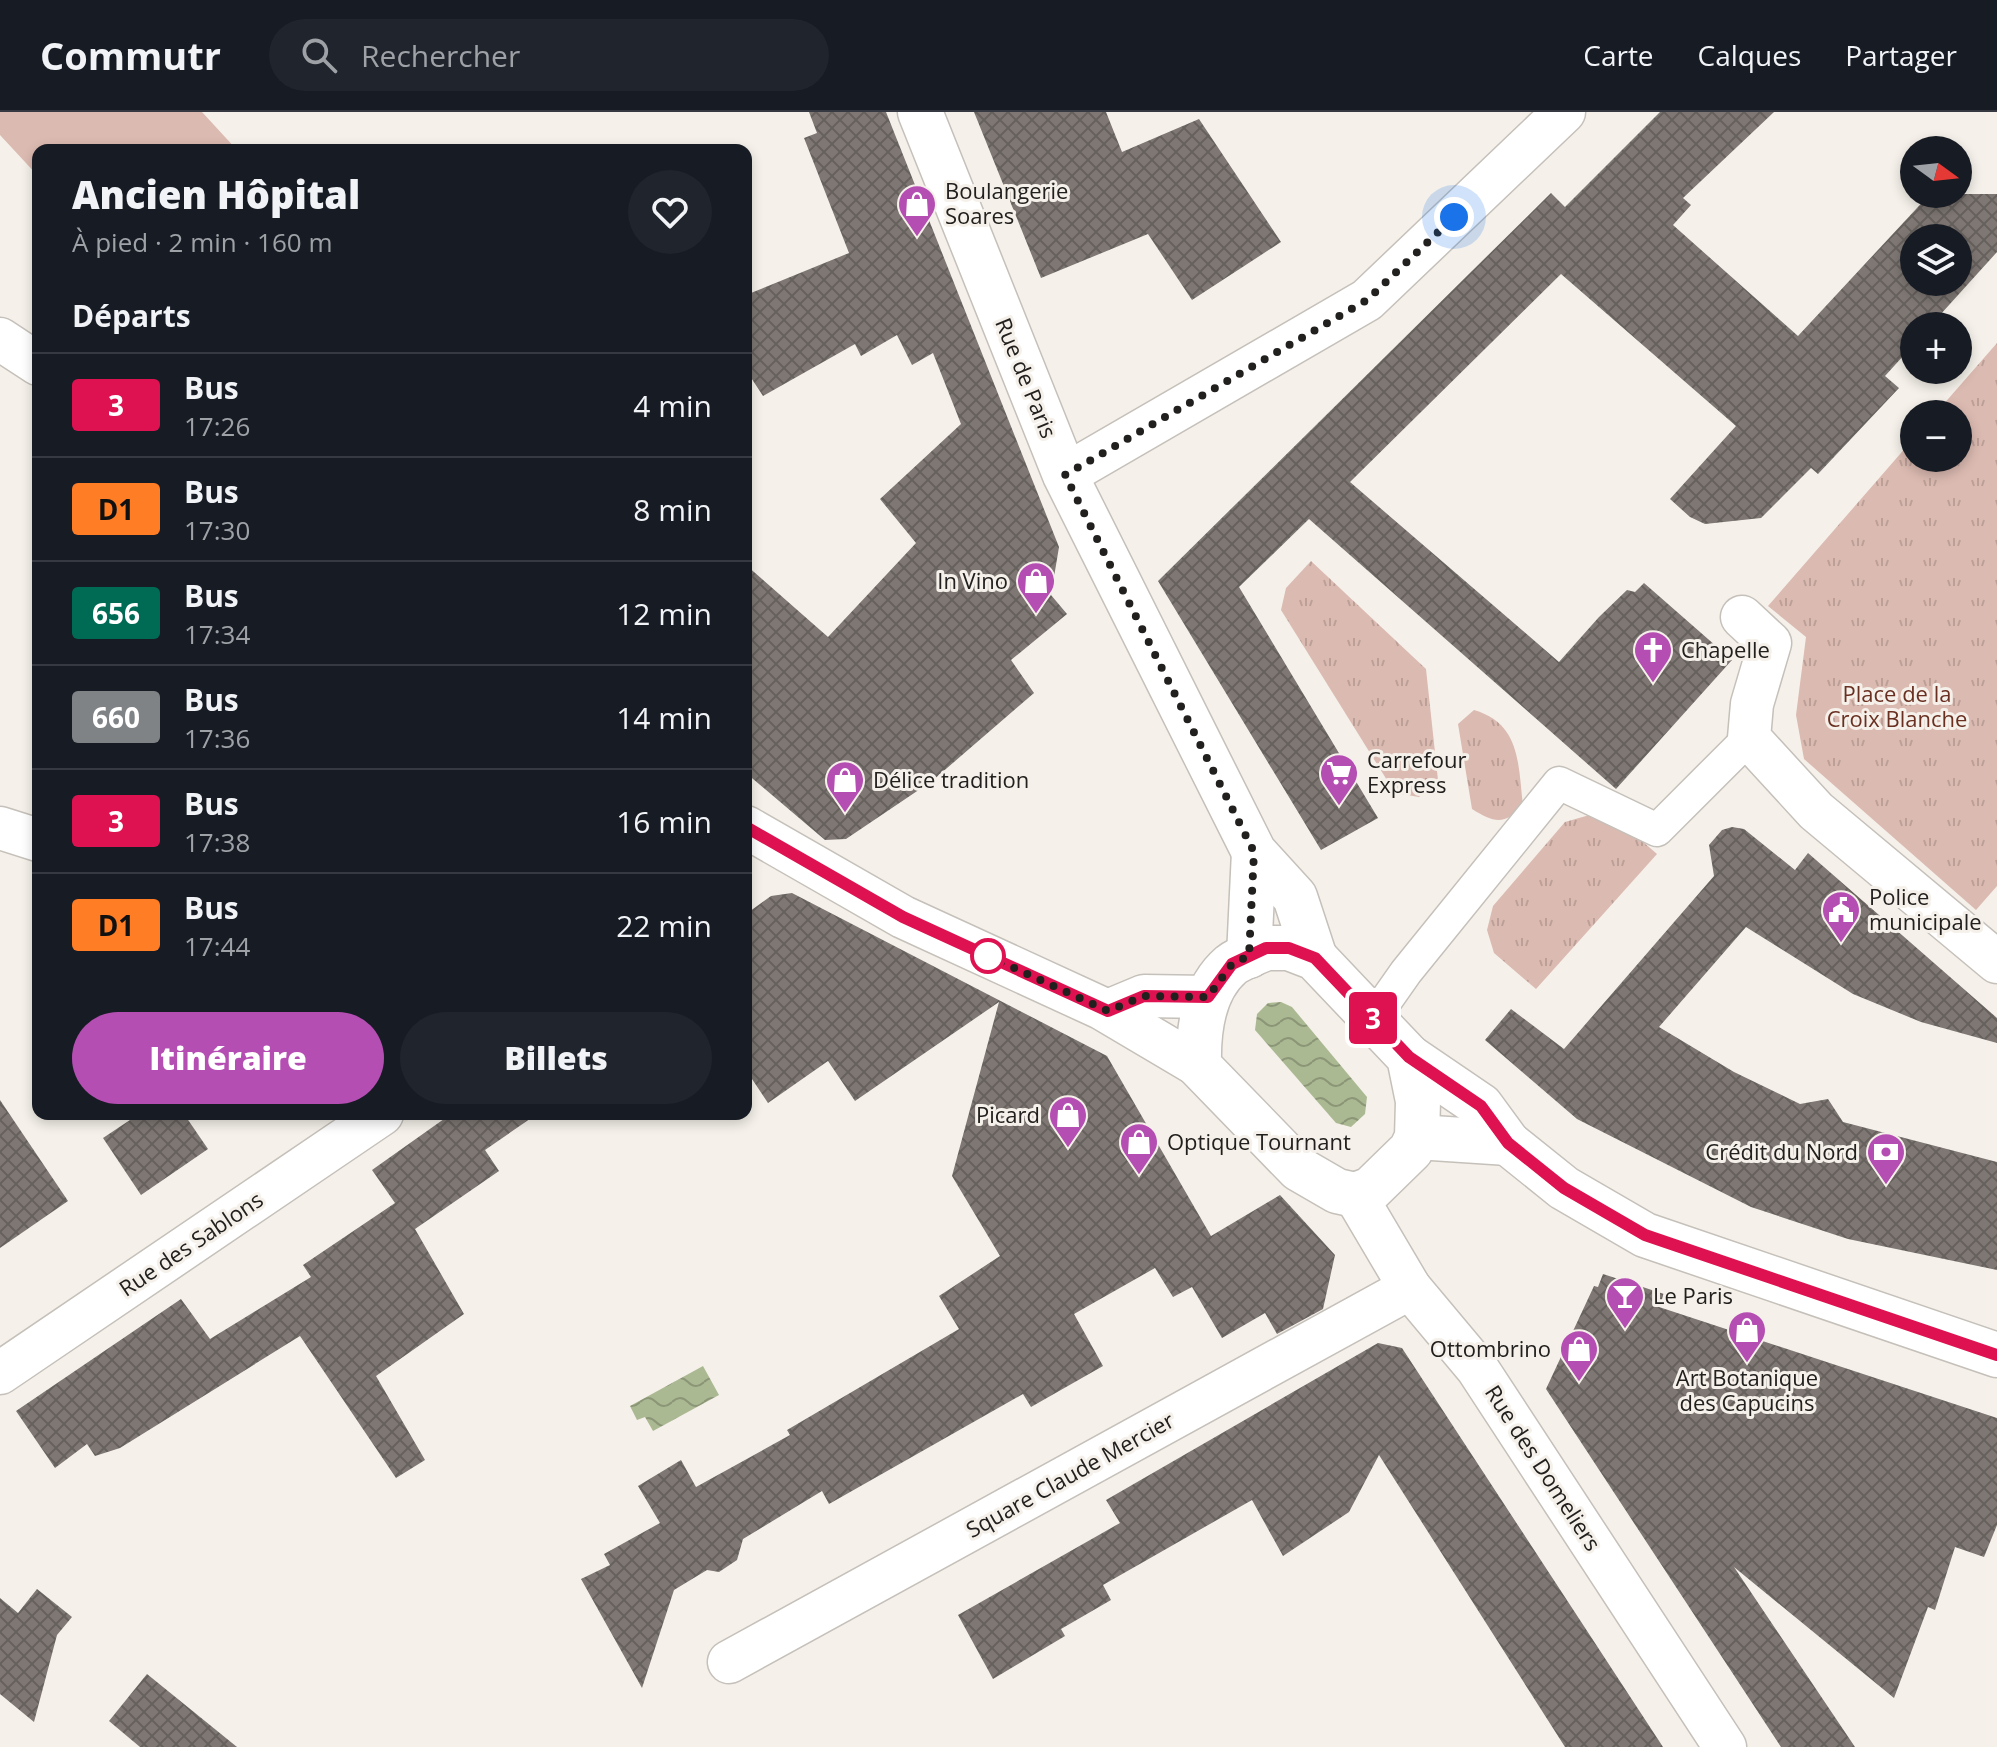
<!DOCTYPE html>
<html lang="fr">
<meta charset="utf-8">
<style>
:root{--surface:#171b24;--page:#20242c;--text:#f1f3f6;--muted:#9ea1a6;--line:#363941;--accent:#b54eb2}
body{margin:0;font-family:"Open Sans",sans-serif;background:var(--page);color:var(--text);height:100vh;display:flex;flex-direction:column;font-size:30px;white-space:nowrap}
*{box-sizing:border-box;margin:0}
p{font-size:26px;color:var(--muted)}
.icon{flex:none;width:44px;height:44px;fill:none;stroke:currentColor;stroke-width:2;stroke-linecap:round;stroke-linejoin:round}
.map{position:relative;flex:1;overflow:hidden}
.sheet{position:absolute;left:32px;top:32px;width:720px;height:976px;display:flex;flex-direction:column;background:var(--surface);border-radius:16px;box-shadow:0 4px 12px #0003}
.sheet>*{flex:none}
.badge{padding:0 16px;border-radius:6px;font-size:28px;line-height:52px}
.needle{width:52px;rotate:105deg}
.tools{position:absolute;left:1900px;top:24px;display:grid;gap:16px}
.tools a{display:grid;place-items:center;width:72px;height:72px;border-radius:50%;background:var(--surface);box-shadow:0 4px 12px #0003;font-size:40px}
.you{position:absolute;width:40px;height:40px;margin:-20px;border:6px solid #fff;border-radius:50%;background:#1a73e8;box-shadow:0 0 0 12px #1a73e833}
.map>.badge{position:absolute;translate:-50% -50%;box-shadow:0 0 0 4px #fff}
h2{padding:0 40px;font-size:30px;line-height:72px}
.round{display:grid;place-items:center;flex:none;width:84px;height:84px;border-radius:42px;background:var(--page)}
.summary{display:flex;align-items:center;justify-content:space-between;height:136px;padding:0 40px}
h1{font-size:38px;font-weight:800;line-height:60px}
.primary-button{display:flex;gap:16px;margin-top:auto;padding:16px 40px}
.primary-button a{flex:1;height:92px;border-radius:48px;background:var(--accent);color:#fff;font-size:32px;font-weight:800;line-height:92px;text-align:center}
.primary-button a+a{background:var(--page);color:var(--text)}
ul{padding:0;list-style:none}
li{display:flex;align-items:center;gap:24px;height:104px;padding:0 40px;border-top:2px solid var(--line)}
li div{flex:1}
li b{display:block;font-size:30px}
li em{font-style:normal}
li .badge{min-width:88px;font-weight:700;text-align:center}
header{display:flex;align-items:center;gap:48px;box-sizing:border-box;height:112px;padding:0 40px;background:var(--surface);border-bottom:2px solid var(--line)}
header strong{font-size:38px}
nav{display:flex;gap:44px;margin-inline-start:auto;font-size:28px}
.search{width:560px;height:72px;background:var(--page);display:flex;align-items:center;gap:20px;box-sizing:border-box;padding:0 28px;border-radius:44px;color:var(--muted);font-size:30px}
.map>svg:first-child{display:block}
</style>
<header>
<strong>Commutr</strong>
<div class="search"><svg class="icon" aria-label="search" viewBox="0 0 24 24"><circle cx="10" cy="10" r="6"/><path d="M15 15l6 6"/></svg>Rechercher</div>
<nav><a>Carte</a><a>Calques</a><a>Partager</a></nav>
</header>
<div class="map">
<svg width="1997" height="1635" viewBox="0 0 1997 1635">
<defs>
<pattern id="grass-tufts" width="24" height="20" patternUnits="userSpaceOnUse" patternTransform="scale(2)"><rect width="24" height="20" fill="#dbbab1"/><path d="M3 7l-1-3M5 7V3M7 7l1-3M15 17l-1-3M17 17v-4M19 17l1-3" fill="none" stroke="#bca098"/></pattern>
<pattern id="water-waves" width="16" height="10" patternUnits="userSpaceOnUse" patternTransform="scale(2)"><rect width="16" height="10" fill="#abb993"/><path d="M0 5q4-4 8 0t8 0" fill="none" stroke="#8b9677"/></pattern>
<pattern id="building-cross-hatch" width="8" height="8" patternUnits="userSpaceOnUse" patternTransform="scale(2)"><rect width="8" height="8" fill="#7e7773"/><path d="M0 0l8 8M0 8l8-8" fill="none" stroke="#67615e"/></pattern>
</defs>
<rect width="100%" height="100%" fill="#f5f1ea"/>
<g fill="url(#grass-tufts)">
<polygon points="1997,231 1997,774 1976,798 1804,647 1796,603 1806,525 1768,494 1914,326 1914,346 1958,346 1958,302 1935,302"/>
<polygon points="1311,449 1426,557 1438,668 1419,685 1395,681 1281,498 1286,476"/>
<path d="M 1474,598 C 1521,612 1518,652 1523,694 C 1505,713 1494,711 1472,697 L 1458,612 Z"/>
<polygon points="1593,702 1620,710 1657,742 1536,877 1494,841 1487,818 1493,794 1565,710"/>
</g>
<polygon fill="#dbbab1" points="0,0 202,0 237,38 38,38 38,64 0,23"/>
<g fill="url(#water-waves)">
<polygon points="1281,890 1292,895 1367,985 1365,1002 1351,1015 1336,1011 1255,918 1257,902 1268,891"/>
<polygon points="703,1254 719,1283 653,1319 645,1305 637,1308 630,1294"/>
</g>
<g fill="url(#building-cross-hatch)" fill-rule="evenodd">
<polygon points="809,0 886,0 1059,435 1051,483 1067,502 1011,548 1034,581 932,669 846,727 825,728 746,661 746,453 828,525 916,431 880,387 961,312 933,241 912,253 897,223 861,244 855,232 763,284 746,258 746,183 849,141 804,26 817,21"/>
<polygon points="974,0 1106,0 1122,40 1199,7 1281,130 1192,188 1148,122 1041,166"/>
<path d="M 1660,0 L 1774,0 L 1683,86 L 1691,93 L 1673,113 L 1798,224 L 1930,82 L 1997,82 L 1997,140 L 1930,214 L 1914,214 L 1914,232 L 1885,264 L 1899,276 L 1818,362 L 1811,356 L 1761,406 L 1705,412 L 1690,405 L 1670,387 L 1736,314 L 1561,162 L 1350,370 L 1559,550 L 1599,505 L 1627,478 L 1635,480 L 1644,471 L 1732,548 L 1616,677 L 1309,407 L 1239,475 L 1378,706 L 1321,738 L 1158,469 L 1551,81 L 1565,95 ZM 1914,126 L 1958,126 L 1958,170 L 1914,170 Z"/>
<polygon points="1732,715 1744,717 1795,758 1808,741 1997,906 1997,931 1921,910 1853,882 1746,815 1659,915 1734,960 1800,992 1828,987 1843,1010 1997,1050 1997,1158 1848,1127 1751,1095 1577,1007 1485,928 1511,897 1564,937 1714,764 1709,733 1722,718"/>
<polygon points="792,781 1107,944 1211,1124 1280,1083 1335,1143 1323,1197 1277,1222 1265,1201 1222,1226 1192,1175 1173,1185 1155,1156 1074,1202 1103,1254 1031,1295 1023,1282 829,1392 822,1379 743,1427 737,1448 719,1460 707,1458 674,1478 642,1576 581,1467 610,1453 604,1442 660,1411 638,1374 681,1348 696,1375 790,1323 787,1318 959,1217 939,1184 1000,1144 952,1064 999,890 855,989 828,949 768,991 746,958 746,802 771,784"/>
<polygon points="0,988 68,1089 0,1136"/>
<polygon points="139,1002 184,1002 208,1037 141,1083 103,1026"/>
<polygon points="451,1002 537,1002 485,1038 499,1059 415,1117 464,1202 376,1264 425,1348 396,1366 300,1224 120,1336 95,1344 87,1332 55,1356 16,1299 181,1187 210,1227 311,1165 303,1153 395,1091 372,1058"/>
<polygon points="1603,1162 1664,1182 1659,1195 1997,1306 1997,1413 1984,1445 1955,1435 1935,1498 1928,1495 1894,1586 1734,1455 1855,1635 1781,1635 1546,1277 1594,1174 1598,1175"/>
<polygon points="1378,1231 1402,1236 1663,1635 1565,1635 1379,1343 1349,1400 1283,1444 1252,1388 1103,1473 1111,1488 1061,1517 1065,1524 993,1567 958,1503 1120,1411 1106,1388"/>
<polygon points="37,1477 72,1505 57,1523 34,1610 0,1582 0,1486 18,1501"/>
<polygon points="147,1562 237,1635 140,1635 109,1609"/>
</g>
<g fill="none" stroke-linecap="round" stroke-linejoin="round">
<defs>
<polyline id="pedestrian" points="1373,907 1406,860 1559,671 1657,718 1749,626"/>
<g id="minor">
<polyline points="0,227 38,252"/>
<polyline points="1065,363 1367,188 1564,0"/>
<polyline points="1742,505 1770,531 1752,592 1749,626 1816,699 1997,850"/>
<polyline points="746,715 903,805 1101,896 1199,954"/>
<polyline points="0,716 38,728"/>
<polyline points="1108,899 1144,884 1208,885"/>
<polyline points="1355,1083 1410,1176 1477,1256 1725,1635"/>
<polyline points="0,1261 382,1002"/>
<polyline points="729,1550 1410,1176"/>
</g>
<g id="tertiary">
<polyline points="920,0 1065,363 1254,740 1295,785 1315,846"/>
<path d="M 1266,836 L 1289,836 L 1315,846 L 1409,945 L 1418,989 L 1417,1025 L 1411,1038 L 1371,1077 L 1355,1083 L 1337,1079 L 1299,1057 L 1199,954 C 1198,919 1202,878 1231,853 C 1240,846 1255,841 1266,836 Z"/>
<polyline points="1249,844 1254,740"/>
<polyline points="1409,945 1481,994 1508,1031 1564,1076 1645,1123 1997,1243"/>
<polyline points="1417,1025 1508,1031"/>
</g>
</defs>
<use href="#pedestrian" stroke="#c5c0b9" stroke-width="35"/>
<use href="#minor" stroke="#c5c0b9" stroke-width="45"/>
<use href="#tertiary" stroke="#c5c0b9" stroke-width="47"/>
<use href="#pedestrian" stroke="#fff" stroke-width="32"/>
<use href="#minor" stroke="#fff" stroke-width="42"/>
<use href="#tertiary" stroke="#fff" stroke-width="44"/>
</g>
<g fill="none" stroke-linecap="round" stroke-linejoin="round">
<defs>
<polyline id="line" points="746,715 903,805 1108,899 1144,884 1208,885 1232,852 1266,836 1289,836 1315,846 1409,945 1481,994 1508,1031 1564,1076 1645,1123 1997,1243"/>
</defs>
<use href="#line" stroke="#fff" stroke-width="18"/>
<use href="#line" stroke="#de1251" stroke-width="12"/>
<polyline stroke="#22201e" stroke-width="8" stroke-dasharray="0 14.4" points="988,844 1108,899 1144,884 1208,885 1232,852 1249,844 1254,740 1065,363 1367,188 1454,105"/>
</g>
<defs>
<symbol id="shop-pin" viewBox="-11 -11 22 30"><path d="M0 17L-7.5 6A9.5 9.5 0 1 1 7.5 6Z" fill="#b54eb2" stroke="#f5f1ea"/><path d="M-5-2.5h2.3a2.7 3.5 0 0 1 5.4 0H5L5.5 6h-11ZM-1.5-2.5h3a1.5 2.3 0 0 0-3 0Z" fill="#fff"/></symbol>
<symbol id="church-pin" viewBox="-11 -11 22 30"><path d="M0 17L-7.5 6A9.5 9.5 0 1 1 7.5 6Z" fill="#b54eb2" stroke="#f5f1ea"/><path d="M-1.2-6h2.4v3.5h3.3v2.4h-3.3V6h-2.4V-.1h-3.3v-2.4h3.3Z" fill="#fff"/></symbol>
<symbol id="supermarket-pin" viewBox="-11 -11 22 30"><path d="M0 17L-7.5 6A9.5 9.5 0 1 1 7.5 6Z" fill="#b54eb2" stroke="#f5f1ea"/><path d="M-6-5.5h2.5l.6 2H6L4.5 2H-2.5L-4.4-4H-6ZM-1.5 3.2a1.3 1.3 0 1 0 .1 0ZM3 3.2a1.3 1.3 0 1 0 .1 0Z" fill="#fff"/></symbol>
<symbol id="civic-pin" viewBox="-11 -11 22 30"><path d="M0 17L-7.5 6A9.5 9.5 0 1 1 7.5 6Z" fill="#b54eb2" stroke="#f5f1ea"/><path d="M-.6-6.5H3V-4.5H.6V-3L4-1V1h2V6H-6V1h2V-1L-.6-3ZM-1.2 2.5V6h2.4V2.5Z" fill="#fff"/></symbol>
<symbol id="bank-pin" viewBox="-11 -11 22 30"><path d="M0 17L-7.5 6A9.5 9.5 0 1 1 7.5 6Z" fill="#b54eb2" stroke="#f5f1ea"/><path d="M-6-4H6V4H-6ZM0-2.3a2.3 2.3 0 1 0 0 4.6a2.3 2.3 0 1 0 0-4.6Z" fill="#fff"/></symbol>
<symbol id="bar-pin" viewBox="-11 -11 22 30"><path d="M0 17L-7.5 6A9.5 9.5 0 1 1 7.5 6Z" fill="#b54eb2" stroke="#f5f1ea"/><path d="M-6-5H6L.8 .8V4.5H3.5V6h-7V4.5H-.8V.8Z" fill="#fff"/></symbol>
</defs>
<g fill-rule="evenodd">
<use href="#shop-pin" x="895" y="70" width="44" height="60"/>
<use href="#shop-pin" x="1014" y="447" width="44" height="60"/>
<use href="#church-pin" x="1631" y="516" width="44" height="60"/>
<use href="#supermarket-pin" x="1317" y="639" width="44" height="60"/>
<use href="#shop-pin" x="823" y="646" width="44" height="60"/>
<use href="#civic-pin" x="1819" y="776" width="44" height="60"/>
<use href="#shop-pin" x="1046" y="981" width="44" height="60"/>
<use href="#shop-pin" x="1117" y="1008" width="44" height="60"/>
<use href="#bank-pin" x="1864" y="1018" width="44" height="60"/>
<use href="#bar-pin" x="1603" y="1162" width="44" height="60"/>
<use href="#shop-pin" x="1725" y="1196" width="44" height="60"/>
<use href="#shop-pin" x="1557" y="1215" width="44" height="60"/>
</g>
<circle fill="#fff" stroke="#de1251" stroke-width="4" cx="988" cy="844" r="16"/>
<g text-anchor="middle" stroke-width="6" stroke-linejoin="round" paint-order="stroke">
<g font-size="22" fill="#22201e" stroke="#f5f1ea" text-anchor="start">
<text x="945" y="87">Boulangerie<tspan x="945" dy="25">Soares</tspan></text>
<text x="1008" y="477" text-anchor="end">In Vino</text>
<text x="1681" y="546">Chapelle</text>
<text x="1367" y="656">Carrefour<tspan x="1367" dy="25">Express</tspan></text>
<text x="873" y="676">Délice tradition</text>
<text x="1869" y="793">Police<tspan x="1869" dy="25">municipale</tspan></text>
<text x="1040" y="1011" text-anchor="end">Picard</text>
<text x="1167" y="1038">Optique Tournant</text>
<text x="1858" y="1048" text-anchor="end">Crédit du Nord</text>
<text x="1653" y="1192">Le Paris</text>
<text x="1551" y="1245" text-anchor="end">Ottombrino</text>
<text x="1747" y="1274" text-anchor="middle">Art Botanique<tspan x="1747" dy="25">des Capucins</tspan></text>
</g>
<g font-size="22" fill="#22201e" stroke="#f5f1ea">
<text transform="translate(1026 266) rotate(68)" y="8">Rue de Paris</text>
<text transform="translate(191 1132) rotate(-34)" y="8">Rue des Sablons</text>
<text transform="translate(1543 1356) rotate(57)" y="8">Rue des Domeliers</text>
<text transform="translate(1070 1363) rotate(-29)" y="8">Square Claude Mercier</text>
</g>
<g font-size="22" fill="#693022" stroke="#f5f1ea">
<text x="1897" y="590">Place de la<tspan x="1897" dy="25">Croix Blanche</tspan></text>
</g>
</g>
</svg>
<div class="tools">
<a><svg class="needle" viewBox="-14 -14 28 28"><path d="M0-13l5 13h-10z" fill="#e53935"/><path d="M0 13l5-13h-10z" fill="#9ea1a6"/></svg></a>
<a><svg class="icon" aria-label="layers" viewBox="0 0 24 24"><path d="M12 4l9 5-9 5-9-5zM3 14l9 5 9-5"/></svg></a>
<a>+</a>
<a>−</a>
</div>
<div class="you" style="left:1454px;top:105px"></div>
<b class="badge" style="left:1373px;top:906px;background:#de1251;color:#fff">3</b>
<section class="sheet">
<div class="summary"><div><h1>Ancien Hôpital</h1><p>À pied · 2 min · 160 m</p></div><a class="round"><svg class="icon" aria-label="heart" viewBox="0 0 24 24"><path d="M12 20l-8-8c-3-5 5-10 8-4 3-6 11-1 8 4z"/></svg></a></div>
<h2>Départs</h2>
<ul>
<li><span class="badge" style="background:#de1251;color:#fff">3</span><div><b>Bus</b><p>17:26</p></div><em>4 min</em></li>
<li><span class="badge" style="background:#ff7d24;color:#111">D1</span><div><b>Bus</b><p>17:30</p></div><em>8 min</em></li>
<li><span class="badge" style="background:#006b54;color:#fff">656</span><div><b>Bus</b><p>17:34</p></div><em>12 min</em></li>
<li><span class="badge" style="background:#808386;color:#fff">660</span><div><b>Bus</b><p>17:36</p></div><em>14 min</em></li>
<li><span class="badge" style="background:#de1251;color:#fff">3</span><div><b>Bus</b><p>17:38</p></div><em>16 min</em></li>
<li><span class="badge" style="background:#ff7d24;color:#111">D1</span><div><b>Bus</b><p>17:44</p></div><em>22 min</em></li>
</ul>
<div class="primary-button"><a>Itinéraire</a><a>Billets</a></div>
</section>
</div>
